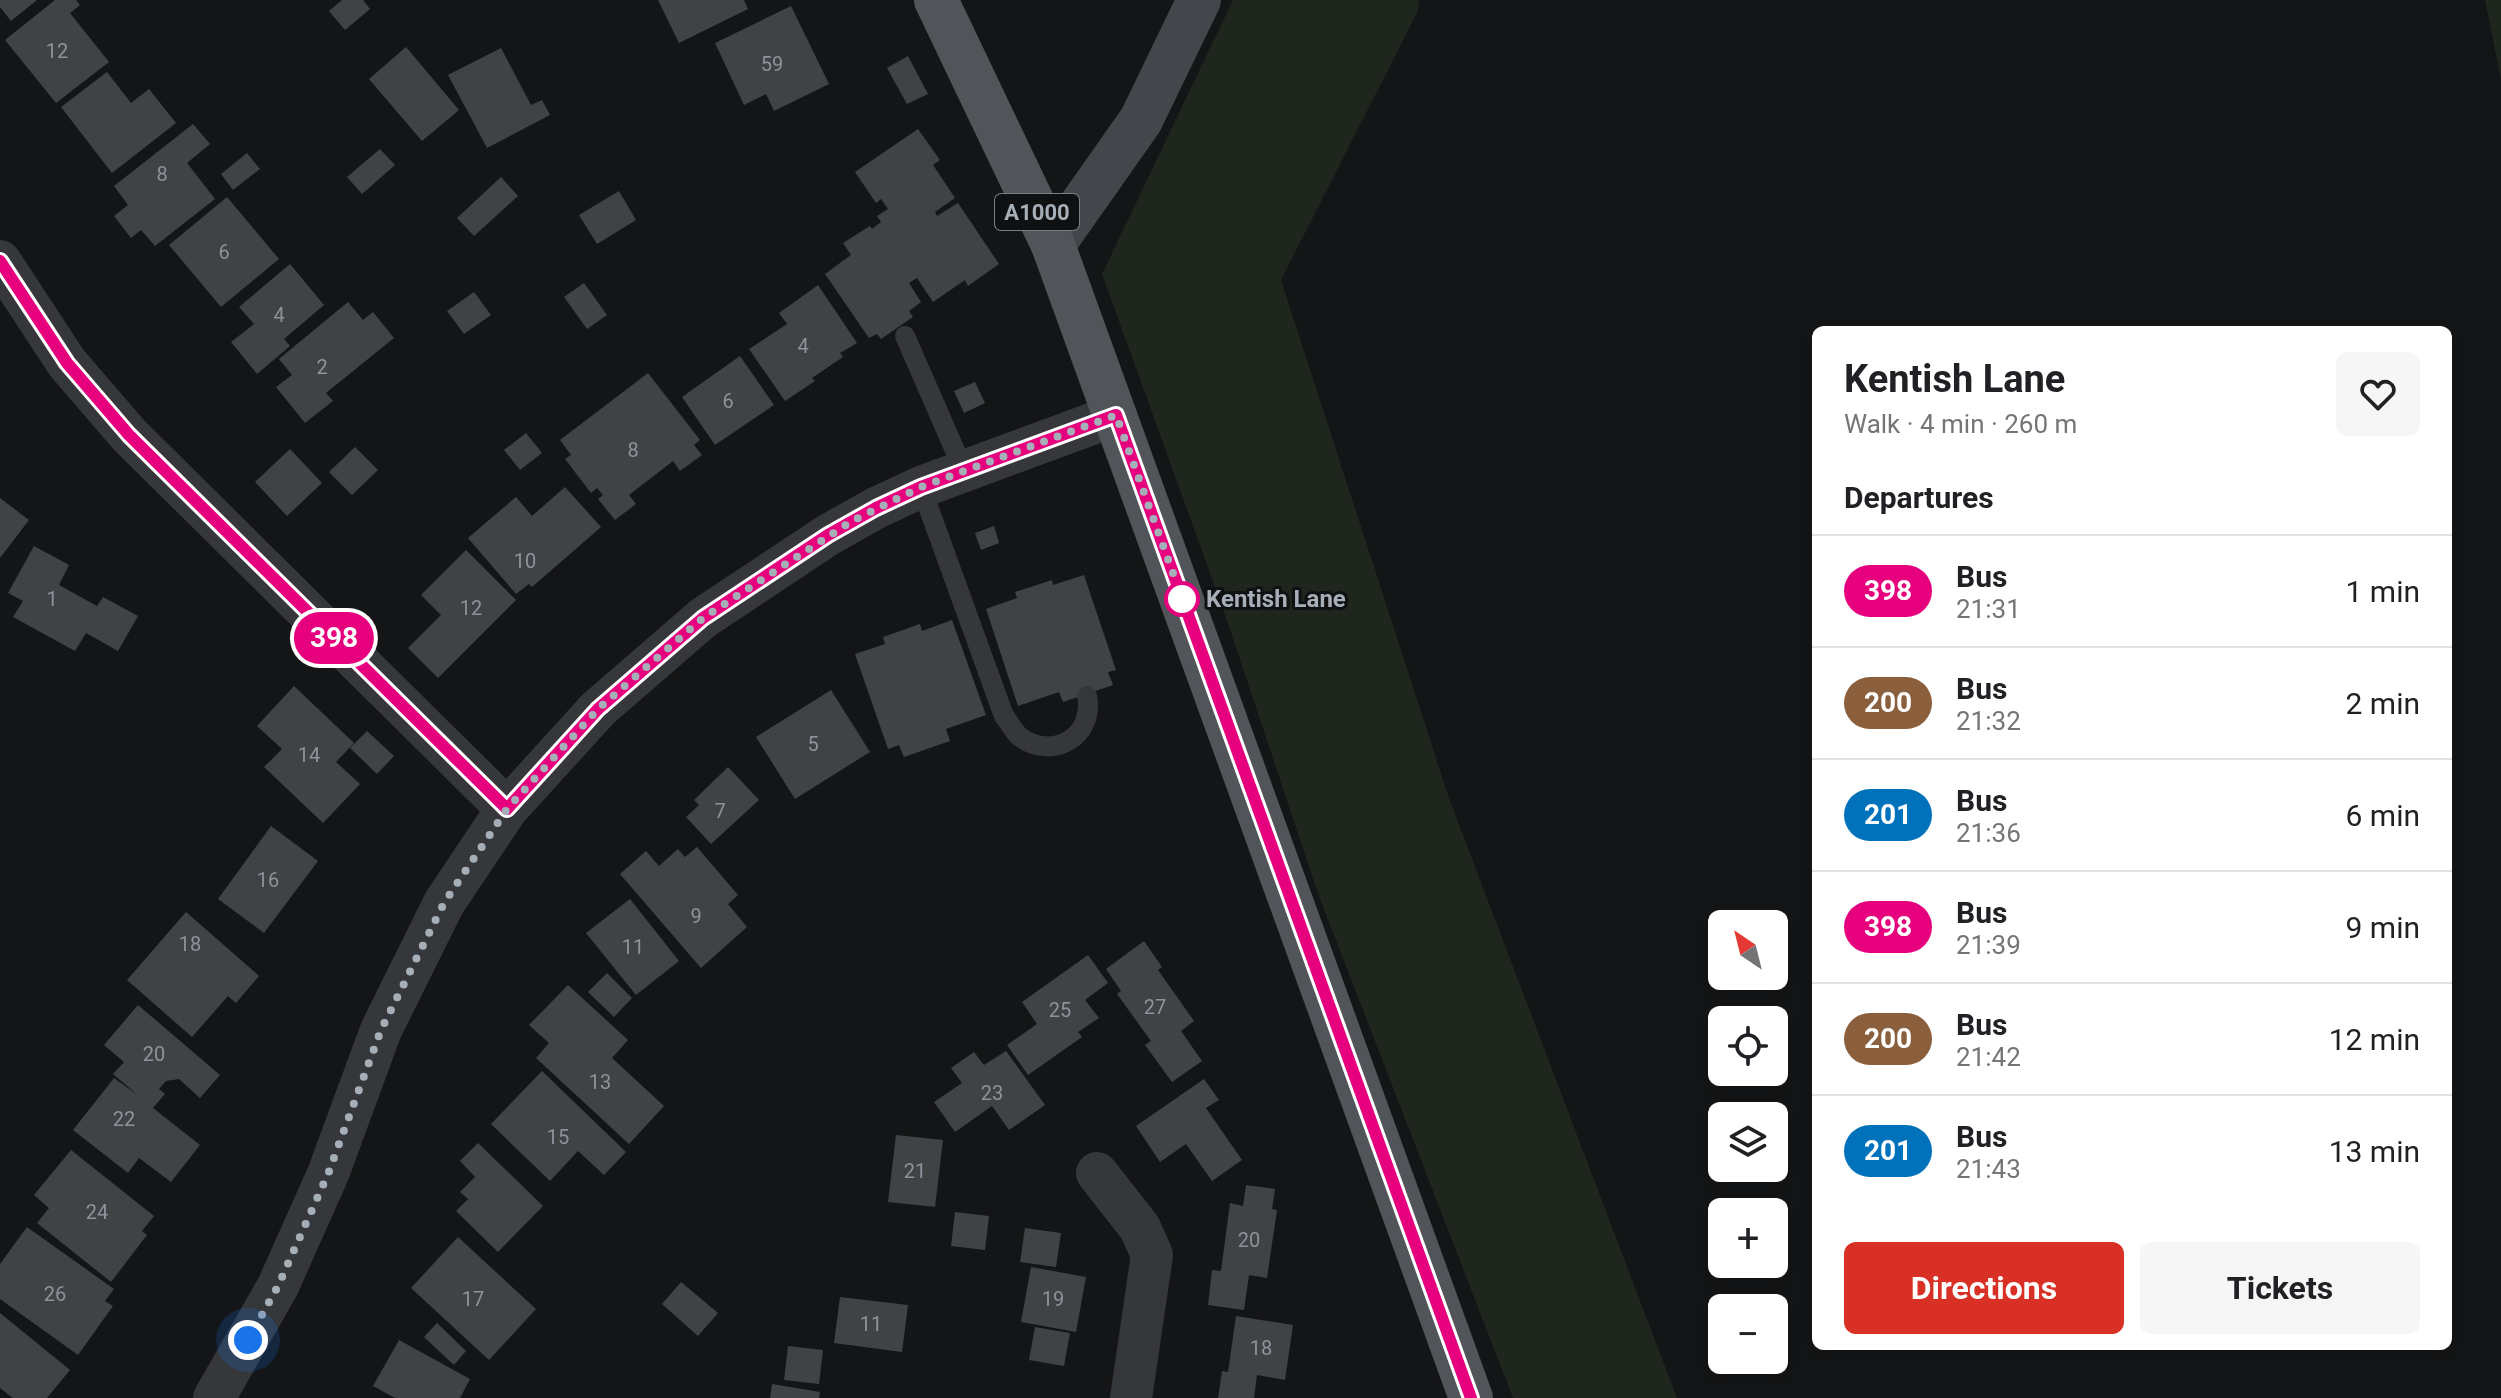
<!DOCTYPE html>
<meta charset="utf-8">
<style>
:root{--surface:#fff;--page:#f6f6f6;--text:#202124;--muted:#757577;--line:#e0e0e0;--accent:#d93025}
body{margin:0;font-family:Roboto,sans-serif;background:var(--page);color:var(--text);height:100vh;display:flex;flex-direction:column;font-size:30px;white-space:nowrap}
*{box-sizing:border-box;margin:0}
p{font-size:26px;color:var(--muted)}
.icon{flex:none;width:44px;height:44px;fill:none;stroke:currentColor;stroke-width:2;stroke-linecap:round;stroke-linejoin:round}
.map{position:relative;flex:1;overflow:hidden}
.panel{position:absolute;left:1812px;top:326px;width:640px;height:1024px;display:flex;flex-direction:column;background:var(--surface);border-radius:12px;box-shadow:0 4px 12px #0003}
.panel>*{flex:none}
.badge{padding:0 16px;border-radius:26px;font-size:28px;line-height:52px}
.needle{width:52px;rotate:325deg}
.buttons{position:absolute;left:1708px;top:910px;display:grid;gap:16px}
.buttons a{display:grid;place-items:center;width:80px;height:80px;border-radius:12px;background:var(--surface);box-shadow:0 4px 12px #0003;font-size:40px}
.you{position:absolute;width:40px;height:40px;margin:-20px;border:6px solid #fff;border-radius:50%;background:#1a73e8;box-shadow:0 0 0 12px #1a73e833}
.map>.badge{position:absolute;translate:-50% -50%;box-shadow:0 0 0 4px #fff}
h2{padding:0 32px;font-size:30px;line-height:72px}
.round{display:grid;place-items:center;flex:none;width:84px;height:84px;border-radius:12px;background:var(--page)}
.head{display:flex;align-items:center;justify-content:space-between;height:136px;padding:0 32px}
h1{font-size:38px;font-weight:700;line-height:60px}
.primary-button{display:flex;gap:16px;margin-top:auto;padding:16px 32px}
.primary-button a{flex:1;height:92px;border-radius:12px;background:var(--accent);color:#fff;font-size:32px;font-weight:700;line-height:92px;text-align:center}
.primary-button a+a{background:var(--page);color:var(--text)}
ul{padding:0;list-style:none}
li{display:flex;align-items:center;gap:24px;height:112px;padding:0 32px;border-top:2px solid var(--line)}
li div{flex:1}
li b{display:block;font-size:30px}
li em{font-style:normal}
li .badge{min-width:88px;font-weight:700;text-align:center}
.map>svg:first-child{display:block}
</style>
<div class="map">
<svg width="2501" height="1398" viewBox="0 0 2501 1398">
<rect width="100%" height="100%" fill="#141516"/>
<g fill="#1e261e">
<polygon points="1233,0 1419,0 1418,11 1281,280 1449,798 1677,1398 1513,1398 1320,899 1228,623 1102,274"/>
<polygon points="2485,0 2501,0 2501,80"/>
</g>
<g fill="#404346">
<polygon points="0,0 37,0 11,21 0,7"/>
<polygon points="55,0 76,0 80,5 70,13 109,62 56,103 5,40"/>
<polygon points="342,0 363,0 370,9 345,30 329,11"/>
<polygon points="658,0 744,0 748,9 679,43"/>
<polygon points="791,6 829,84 774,111 766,94 744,105 715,43"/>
<polygon points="406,47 459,110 422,141 369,79"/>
<polygon points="501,48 531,105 542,100 550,115 487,148 448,75"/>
<polygon points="908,56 928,94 907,104 887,68"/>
<polygon points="107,72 131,103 149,89 176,123 112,173 61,107"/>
<polygon points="193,124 210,144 187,163 215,199 155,246 141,230 131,238 114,216 128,205 114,186"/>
<polygon points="918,129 940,160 933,165 955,198 935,212 937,216 958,203 999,264 968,286 965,280 933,302 917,278 909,283 921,302 909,311 913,317 881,339 877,334 869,338 825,274 851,255 843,243 870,226 872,229 881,222 877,216 888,209 881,199 876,203 855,172"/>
<polygon points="380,149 395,165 362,194 347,177"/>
<polygon points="247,153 260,169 233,190 221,174"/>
<polygon points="501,177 518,196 474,236 457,218"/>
<polygon points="619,191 636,220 597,244 579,215"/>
<polygon points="227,197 279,259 221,307 169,245"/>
<polygon points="290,264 324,305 284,339 290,346 257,374 231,342 254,324 239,307"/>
<polygon points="584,283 607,315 587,329 564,297"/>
<polygon points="818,285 857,343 840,353 843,357 812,378 815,381 785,401 749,349 787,324 779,313"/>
<polygon points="474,292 491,315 464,334 447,311"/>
<polygon points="348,302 363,320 373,312 394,338 326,393 333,401 305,423 276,387 292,375 279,359"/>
<polygon points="740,356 774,405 715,445 682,397"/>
<polygon points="648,373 700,440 694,445 702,455 680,471 673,461 629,495 636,504 615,520 598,499 603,495 597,488 591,493 565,459 571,455 560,440"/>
<polygon points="975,382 985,403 964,413 954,391"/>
<polygon points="526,433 542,453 520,470 504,450"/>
<polygon points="355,447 378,470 352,495 329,472"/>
<polygon points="290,449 322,483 287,516 255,482"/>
<polygon points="565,487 601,527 532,587 529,584 516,594 468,538 516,497 532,516"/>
<polygon points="0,498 29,520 0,558"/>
<polygon points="994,526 999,543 981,550 975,533"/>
<polygon points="34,546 69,565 59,585 97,606 103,597 138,616 118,651 86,633 75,651 13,617 23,601 8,593"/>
<polygon points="466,550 516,600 438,678 408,648 441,615 421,595"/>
<polygon points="1084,575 1116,670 1108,672 1113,685 1063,702 1059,692 1018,706 986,609 1017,598 1015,592 1052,580 1053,585"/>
<polygon points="952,620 986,715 946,729 950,741 904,757 899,745 888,749 855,654 885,644 883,637 920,624 922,631"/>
<polygon points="294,686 354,743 336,762 360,784 323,823 264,767 282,749 257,726"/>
<polygon points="831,690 870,752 795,799 756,737"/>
<polygon points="367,731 394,756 377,774 350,748"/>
<polygon points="728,767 759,800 711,844 686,817 699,805 694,800"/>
<polygon points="271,826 318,861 264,933 218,899"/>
<polygon points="697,847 738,895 728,904 747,927 701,968 620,874 646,851 659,866 678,849 685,857"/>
<polygon points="630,899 679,961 636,995 586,933"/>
<polygon points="186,912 259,976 236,1003 228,996 192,1037 127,980"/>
<polygon points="1144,941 1162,967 1158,970 1194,1021 1181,1031 1202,1061 1172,1082 1145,1045 1151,1041 1117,994 1121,991 1106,969"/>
<polygon points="1088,955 1108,983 1085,1000 1099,1018 1078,1032 1082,1037 1028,1075 1007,1045 1037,1024 1022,1002"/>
<polygon points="607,973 632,998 614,1017 588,992"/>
<polygon points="568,985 628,1040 612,1058 664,1106 629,1144 536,1058 549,1043 529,1025"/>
<polygon points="138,1005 220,1075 200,1098 179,1079 166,1081 159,1089 165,1094 153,1108 200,1145 171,1182 139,1158 128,1173 73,1130 114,1078 139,1096 113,1074 124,1062 104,1045"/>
<polygon points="1006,1051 1045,1105 1009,1130 992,1106 955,1132 934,1102 962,1083 951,1068 974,1052 984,1065"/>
<polygon points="542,1071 626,1152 604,1175 578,1151 550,1181 491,1124"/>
<polygon points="1204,1079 1219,1100 1206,1108 1242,1160 1212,1181 1186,1144 1160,1162 1136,1126"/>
<polygon points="896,1135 943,1140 935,1207 888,1202"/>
<polygon points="478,1143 543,1206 498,1252 456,1211 468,1199 460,1192 475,1177 460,1161"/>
<polygon points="71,1150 154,1216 142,1231 147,1235 111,1282 37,1223 49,1208 34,1195"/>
<polygon points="1246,1185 1275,1189 1272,1209 1277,1210 1267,1278 1249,1275 1244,1310 1208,1305 1212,1270 1221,1271 1230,1203 1243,1206"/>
<polygon points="955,1212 989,1216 985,1250 951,1246"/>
<polygon points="27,1227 114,1289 105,1301 113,1306 78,1355 0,1299 0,1264"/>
<polygon points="1025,1228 1061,1233 1056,1267 1020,1262"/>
<polygon points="458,1237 536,1309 489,1360 411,1288"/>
<polygon points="1031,1267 1086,1277 1076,1332 1021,1322"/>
<polygon points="681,1282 718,1313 698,1336 662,1304"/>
<polygon points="840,1297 908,1305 902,1352 834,1343"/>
<polygon points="0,1313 70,1370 47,1398 13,1398 0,1388"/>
<polygon points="1236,1316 1293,1325 1285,1380 1257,1375 1254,1398 1218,1398 1222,1371 1228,1372"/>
<polygon points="437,1323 466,1351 454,1365 424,1337"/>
<polygon points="1035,1327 1070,1333 1064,1366 1029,1360"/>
<polygon points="399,1340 470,1379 460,1398 395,1398 373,1386"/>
<polygon points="788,1346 823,1350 819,1384 784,1380"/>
<polygon points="772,1384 820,1392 819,1398 770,1398"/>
</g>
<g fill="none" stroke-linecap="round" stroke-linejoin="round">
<g stroke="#35373b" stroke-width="20">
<polyline points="905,336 964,471"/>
<path d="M 921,487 L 1004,716 C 1009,722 1014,732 1020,737 C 1053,761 1095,736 1087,696"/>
</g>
<g stroke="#35373b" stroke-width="42">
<polyline points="0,261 67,363 129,435 507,809"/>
<polyline points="1097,1173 1140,1228 1152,1255 1131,1398"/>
<polyline points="214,1398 278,1286 328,1174 381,1030 444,903 507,809 598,709 703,618 828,535 876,508 921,487 1116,415"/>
</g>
<polyline stroke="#43464b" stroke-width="44" points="1053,245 1141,120 1199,0"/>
<polyline stroke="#51555a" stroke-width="44" points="936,0 1053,245 1471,1398"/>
</g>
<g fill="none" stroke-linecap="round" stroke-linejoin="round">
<defs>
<polyline id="line" points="0,261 67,363 129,435 507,809 598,709 703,618 828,535 876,508 921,487 1116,415 1471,1398"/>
</defs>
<use href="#line" stroke="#fff" stroke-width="18"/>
<use href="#line" stroke="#e6007e" stroke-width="12"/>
<polyline stroke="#a6aeb7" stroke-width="8" stroke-dasharray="0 14.4" points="248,1340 278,1286 328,1174 381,1030 444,903 507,809 598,709 703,618 852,521 921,487 1116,415 1187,612 1182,599"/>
</g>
<circle fill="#fff" stroke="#e6007e" stroke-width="4" cx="1182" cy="599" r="16"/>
<g text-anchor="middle" stroke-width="6" stroke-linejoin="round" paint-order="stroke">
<g font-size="20" fill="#8c939b">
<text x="57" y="58">12</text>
<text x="772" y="71">59</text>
<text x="162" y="181">8</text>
<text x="224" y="259">6</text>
<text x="279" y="322">4</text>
<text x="803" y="353">4</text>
<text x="322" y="374">2</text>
<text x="728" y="408">6</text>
<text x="633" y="457">8</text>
<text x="525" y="568">10</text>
<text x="52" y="606">1</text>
<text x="471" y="615">12</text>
<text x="813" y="751">5</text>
<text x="309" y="762">14</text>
<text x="720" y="818">7</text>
<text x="268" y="887">16</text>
<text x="696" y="923">9</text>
<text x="190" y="951">18</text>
<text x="633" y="954">11</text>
<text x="1155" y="1014">27</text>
<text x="1060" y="1017">25</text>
<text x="154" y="1061">20</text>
<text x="600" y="1089">13</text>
<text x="992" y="1100">23</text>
<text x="124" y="1126">22</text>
<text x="558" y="1144">15</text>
<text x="915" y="1178">21</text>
<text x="97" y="1219">24</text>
<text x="1249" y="1247">20</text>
<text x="55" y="1301">26</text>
<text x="473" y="1306">17</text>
<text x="1053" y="1306">19</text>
<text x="871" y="1331">11</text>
<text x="1261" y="1355">18</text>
</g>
<rect fill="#0f1011" stroke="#797f85" stroke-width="2" x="995" y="194" width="84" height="36" rx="6"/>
<g font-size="22" font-weight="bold" fill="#a6aeb7">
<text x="1037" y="220">A1000</text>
</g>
<g font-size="24" font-weight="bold" fill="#a6aeb7" stroke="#0f1011" text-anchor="start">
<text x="1206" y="607">Kentish Lane</text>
</g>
</g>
</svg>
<div class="buttons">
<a><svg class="needle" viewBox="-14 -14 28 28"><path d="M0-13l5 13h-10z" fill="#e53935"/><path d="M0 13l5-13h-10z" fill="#757577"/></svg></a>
<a><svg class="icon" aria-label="locate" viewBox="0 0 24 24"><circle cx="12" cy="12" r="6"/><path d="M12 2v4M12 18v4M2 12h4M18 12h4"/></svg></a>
<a><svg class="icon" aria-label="layers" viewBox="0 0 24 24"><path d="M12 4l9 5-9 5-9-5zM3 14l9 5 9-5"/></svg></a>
<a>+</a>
<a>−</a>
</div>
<div class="you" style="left:248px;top:1340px"></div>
<b class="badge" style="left:334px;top:638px;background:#e6007e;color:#fff">398</b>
<section class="panel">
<div class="head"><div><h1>Kentish Lane</h1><p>Walk · 4 min · 260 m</p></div><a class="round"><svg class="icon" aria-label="heart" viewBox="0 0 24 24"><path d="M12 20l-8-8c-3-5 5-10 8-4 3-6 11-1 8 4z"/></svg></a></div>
<h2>Departures</h2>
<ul>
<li><span class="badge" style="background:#e6007e;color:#fff">398</span><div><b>Bus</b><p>21:31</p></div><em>1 min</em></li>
<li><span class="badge" style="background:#8b5e3c;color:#fff">200</span><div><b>Bus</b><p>21:32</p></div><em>2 min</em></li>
<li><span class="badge" style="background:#0072bc;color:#fff">201</span><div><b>Bus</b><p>21:36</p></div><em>6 min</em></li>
<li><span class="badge" style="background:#e6007e;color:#fff">398</span><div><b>Bus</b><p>21:39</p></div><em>9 min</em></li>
<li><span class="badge" style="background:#8b5e3c;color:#fff">200</span><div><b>Bus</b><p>21:42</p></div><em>12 min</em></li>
<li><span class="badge" style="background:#0072bc;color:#fff">201</span><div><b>Bus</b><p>21:43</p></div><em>13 min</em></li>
</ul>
<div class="primary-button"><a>Directions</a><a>Tickets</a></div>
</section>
</div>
